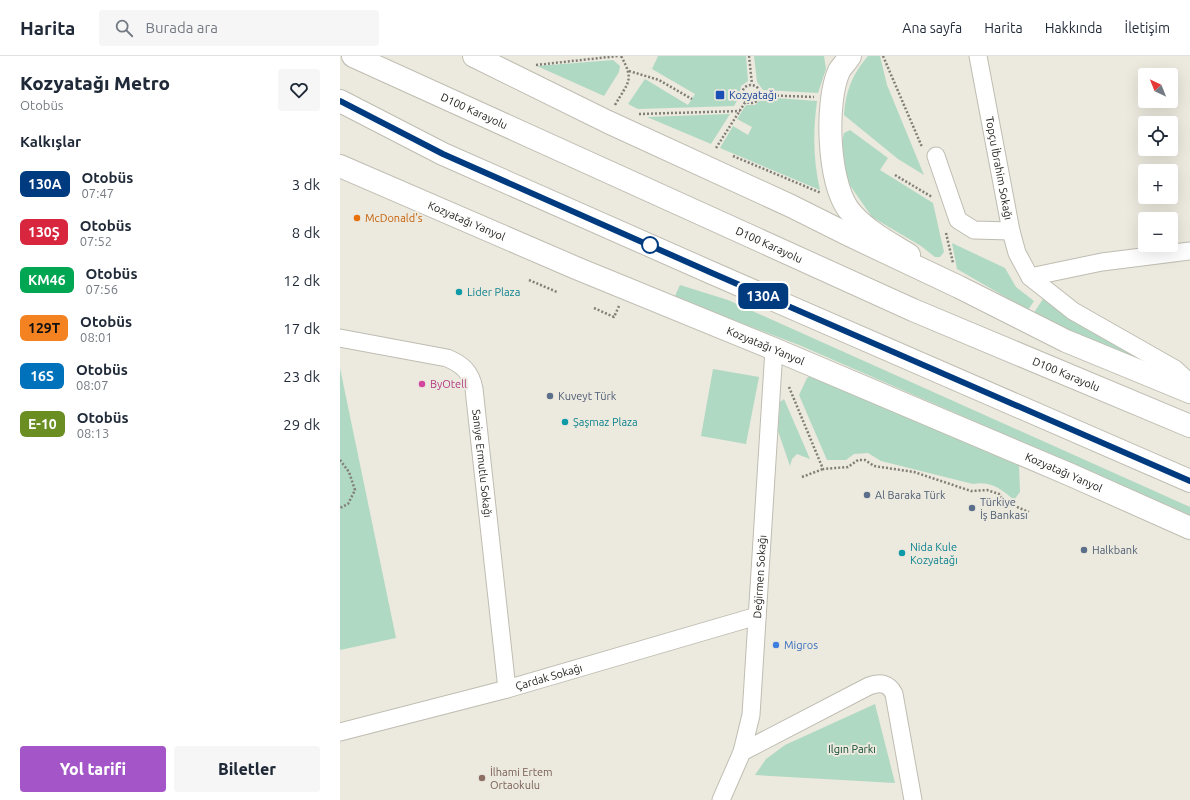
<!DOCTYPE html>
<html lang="tr">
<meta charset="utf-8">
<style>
:root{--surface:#fff;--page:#f6f6f7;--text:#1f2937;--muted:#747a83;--line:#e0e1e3;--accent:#a456c8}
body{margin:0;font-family:Ubuntu,sans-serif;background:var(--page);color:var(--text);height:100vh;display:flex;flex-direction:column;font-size:15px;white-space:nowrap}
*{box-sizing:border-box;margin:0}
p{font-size:13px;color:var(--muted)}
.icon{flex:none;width:22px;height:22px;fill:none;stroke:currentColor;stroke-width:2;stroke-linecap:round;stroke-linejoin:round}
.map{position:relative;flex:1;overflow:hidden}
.sheet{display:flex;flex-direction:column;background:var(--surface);width:340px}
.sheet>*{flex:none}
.badge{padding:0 8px;border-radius:6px;font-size:14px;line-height:26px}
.needle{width:26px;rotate:317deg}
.fabs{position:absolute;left:798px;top:12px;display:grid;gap:8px}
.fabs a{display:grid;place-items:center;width:40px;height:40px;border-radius:4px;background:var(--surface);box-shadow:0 4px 16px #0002;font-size:20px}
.map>.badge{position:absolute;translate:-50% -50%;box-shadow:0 0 0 2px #fff}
h2{padding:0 20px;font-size:15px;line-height:36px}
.round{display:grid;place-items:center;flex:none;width:42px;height:42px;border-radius:4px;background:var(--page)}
.headline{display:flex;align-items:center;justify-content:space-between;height:68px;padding:0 20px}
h1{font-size:19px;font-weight:800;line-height:30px}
.action{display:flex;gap:8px;margin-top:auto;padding:8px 20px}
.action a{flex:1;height:46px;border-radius:4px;background:var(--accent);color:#fff;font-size:16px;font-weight:800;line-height:46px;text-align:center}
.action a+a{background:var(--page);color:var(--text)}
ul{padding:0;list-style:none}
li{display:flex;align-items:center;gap:12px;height:48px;padding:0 20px}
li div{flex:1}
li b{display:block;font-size:15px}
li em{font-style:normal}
li .badge{min-width:44px;font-weight:700;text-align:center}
header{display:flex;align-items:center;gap:24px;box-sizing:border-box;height:56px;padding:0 20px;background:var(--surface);border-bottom:1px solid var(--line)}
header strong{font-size:19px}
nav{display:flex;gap:22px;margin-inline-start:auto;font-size:14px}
.search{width:280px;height:36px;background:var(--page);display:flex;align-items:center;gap:10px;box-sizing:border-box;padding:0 14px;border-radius:4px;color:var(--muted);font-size:15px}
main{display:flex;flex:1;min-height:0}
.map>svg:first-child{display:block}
</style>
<header>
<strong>Harita</strong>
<div class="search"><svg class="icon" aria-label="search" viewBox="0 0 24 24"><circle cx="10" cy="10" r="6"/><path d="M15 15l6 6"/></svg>Burada ara</div>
<nav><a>Ana sayfa</a><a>Harita</a><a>Hakkında</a><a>İletişim</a></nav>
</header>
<main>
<section class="sheet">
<div class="headline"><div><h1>Kozyatağı Metro</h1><p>Otobüs</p></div><a class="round"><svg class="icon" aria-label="heart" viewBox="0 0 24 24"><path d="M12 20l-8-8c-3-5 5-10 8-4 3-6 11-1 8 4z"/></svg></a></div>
<h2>Kalkışlar</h2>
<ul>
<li><span class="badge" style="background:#003b80;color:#fff">130A</span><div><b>Otobüs</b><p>07:47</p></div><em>3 dk</em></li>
<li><span class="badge" style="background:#d7263d;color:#fff">130Ş</span><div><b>Otobüs</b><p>07:52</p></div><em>8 dk</em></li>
<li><span class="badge" style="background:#00a651;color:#fff">KM46</span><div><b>Otobüs</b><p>07:56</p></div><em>12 dk</em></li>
<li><span class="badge" style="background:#f58220;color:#111">129T</span><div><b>Otobüs</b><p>08:01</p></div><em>17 dk</em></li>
<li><span class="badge" style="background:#0072bc;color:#fff">16S</span><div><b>Otobüs</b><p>08:07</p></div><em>23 dk</em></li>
<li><span class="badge" style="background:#6b8e23;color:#fff">E-10</span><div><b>Otobüs</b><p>08:13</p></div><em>29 dk</em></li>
</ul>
<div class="action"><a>Yol tarifi</a><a>Biletler</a></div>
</section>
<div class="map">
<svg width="850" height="744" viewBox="0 0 850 744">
<rect width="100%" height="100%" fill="#ece9de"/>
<g fill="#b0d9c4">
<polygon points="318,0 406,0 408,25 401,30 399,41 394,50 298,53 288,48 305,23 348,49 355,38 312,13"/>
<polygon points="414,0 484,0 486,13 478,37 423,34 417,26"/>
<path d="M 528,0 L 540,0 L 547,29 L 584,119 L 558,103 L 504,59 C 505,36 513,17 528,0 Z"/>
<polygon points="273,4 280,10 279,16 264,40 197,10"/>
<path d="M 423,41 L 477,45 C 473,75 473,104 480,134 L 380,92 L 393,70 L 408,79 L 412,71 L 397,63 L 406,49 L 415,49 Z"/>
<polygon points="390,58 371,88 307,61"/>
<polygon points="510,74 548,102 540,114 593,147 604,196 600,201 595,201 581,190 532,161 507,125 502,86 504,77"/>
<polygon points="612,187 665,212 676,231 694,245 688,254 617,213"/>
<polygon points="340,229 388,244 850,451 850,459 459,289 334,242"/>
<polygon points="703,243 821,315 691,261"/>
<polygon points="0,312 56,582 0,594"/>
<polygon points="373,313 419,321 406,388 361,380"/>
<path d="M 472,319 L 679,408 L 680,436 L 674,444 C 661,433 651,425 633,428 L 541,405 L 528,397 L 514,398 L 506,404 L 487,404 L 459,339 L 467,322 Z"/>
<polygon points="444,343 470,403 457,398 452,403 450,410 438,375 440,346"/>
<polygon points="535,648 555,727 415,719 426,703 445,689"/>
</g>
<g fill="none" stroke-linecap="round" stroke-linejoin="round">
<defs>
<g id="minor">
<path id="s1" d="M 638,0 L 671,175 L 677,197 L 690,221 L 733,255 L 835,313 L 850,327"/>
<polyline points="596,100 618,164 634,174 671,175"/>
<polyline points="690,221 762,206 850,195"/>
<path id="s2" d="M 0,282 L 107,302 C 122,308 131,316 134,333 L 167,633"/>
<path id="s3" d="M 0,676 L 167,633 L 417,560"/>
<path d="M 402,696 L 529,630 C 540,626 549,627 554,638 L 573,744"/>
<path id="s4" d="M 381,744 L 402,696 L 411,659 L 434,293"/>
</g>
<g id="major">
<path d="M 510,0 C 507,5 502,10 499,15 C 485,47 488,124 508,153 C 523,173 548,186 569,199"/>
<path id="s5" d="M 0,110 L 236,212 L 434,293 L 731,419 L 850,472"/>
</g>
<g id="highway">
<path id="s6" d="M 13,0 L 573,254 L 850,370"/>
<polyline points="134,0 268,66 451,150 509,179 619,231 726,285 850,336"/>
<polyline points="0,45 103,98 372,217 850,425"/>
</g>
</defs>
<use href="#minor" stroke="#bfbdb2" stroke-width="19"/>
<use href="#major" stroke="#bfbdb2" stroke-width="24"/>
<use href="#highway" stroke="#bfbdb2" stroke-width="24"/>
<g stroke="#807e77" stroke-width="2.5" stroke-dasharray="2 2" stroke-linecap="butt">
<polyline points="409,0 412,28"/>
<polyline points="543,0 582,91"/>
<polyline points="196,9 278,0"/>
<polyline points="289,15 319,24 352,43"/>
<circle cx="411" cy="38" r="9"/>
<polyline points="421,39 474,41"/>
<path d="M 275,49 C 288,26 295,25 281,0"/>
<polyline points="299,58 400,55"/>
<polyline points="376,92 406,45"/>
<polyline points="393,100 481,137"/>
<polyline points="555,119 592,141"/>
<polyline points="606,177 613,207"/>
<polyline points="189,224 217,236"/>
<polyline points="254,252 274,261 279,250"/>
<polyline points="449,331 483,413 508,411 518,404 525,404 534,410 574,416 631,435 647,434 659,438 665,446 689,456"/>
<polyline points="0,404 9,416 15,434 8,448 0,452"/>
<polyline points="462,421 483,413"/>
</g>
<use href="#minor" stroke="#fff" stroke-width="17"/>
<use href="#major" stroke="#fff" stroke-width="22"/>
<use href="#highway" stroke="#fff" stroke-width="22"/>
</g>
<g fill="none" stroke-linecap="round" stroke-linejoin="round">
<defs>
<polyline id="line" points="0,45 103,98 372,217 850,425"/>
</defs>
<use href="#line" stroke="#fff" stroke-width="9"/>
<use href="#line" stroke="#003b80" stroke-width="6"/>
</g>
<rect fill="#1a4fb4" stroke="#ece9de" stroke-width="1.5" x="375" y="34" width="10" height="10" rx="2"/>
<circle fill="#e8710a" stroke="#ece9de" stroke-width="1.5" cx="17" cy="162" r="4"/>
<circle fill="#fff" stroke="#003b80" stroke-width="2" cx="310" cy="189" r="8"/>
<g fill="#0f9aa8" stroke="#ece9de" stroke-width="1.5">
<circle cx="119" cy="236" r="4"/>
<circle cx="225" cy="366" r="4"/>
<circle cx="562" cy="497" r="4"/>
</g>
<circle fill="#d1479c" stroke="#ece9de" stroke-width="1.5" cx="82" cy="328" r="4"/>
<g fill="#5c6f8a" stroke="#ece9de" stroke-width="1.5">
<circle cx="210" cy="340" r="4"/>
<circle cx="527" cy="439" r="4"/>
<circle cx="632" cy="452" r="4"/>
<circle cx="744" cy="494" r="4"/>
</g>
<circle fill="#3f7fe0" stroke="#ece9de" stroke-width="1.5" cx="436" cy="589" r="4"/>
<circle fill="#8d6e63" stroke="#ece9de" stroke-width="1.5" cx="142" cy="722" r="4"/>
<g text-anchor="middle" stroke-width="4" stroke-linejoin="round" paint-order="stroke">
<g font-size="11" fill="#164399" stroke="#ece9de" text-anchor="start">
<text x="389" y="43">Kozyatağı</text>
</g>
<g font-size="11" fill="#24231f" stroke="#ece9de">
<text dy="4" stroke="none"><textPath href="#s6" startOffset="133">D100 Karayolu</textPath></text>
<text dy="4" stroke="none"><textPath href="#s1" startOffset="114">Topçu İbrahim Sokağı</textPath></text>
<text dy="4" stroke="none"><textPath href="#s5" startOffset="138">Kozyatağı Yanyol</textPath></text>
<text dy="4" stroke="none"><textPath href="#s6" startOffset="457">D100 Karayolu</textPath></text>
<text dy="4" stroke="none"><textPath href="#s5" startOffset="462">Kozyatağı Yanyol</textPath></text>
<text dy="4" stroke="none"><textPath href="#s6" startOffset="781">D100 Karayolu</textPath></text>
<text dy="4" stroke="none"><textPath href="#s2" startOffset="227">Saniye Ermutlu Sokağı</textPath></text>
<text dy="4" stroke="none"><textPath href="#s5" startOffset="786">Kozyatağı Yanyol</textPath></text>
<text dy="4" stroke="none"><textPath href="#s4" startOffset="229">Değirmen Sokağı</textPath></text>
<text dy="4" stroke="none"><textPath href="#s3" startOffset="216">Çardak Sokağı</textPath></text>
</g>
<g font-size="11" fill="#c56008" stroke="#ece9de" text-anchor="start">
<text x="25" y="166">McDonald's</text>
</g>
<g font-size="11" fill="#0d838f" stroke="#ece9de" text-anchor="start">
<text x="127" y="240">Lider Plaza</text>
<text x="233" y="370">Şaşmaz Plaza</text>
<text x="570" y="495">Nida Kule<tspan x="570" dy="13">Kozyatağı</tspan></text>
</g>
<g font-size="11" fill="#b23c85" stroke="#ece9de" text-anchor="start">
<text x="90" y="332">ByOtell</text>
</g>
<g font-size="11" fill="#4e5e75" stroke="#ece9de" text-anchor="start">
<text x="218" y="344">Kuveyt Türk</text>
<text x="535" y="443">Al Baraka Türk</text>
<text x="640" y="450">Türkiye<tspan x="640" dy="13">İş Bankası</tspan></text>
<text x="752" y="498">Halkbank</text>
</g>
<g font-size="11" fill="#366cbe" stroke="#ece9de" text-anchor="start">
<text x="444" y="593">Migros</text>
</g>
<g font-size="11" fill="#0d4831" stroke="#ece9de">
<text x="512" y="697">Ilgın Parkı</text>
</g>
<g font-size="11" fill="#785e54" stroke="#ece9de" text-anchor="start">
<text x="150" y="720">İlhami Ertem<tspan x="150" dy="13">Ortaokulu</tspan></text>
</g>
</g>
</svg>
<div class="fabs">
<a><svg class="needle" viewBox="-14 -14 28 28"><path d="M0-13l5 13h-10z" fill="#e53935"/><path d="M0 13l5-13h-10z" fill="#747a83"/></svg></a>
<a><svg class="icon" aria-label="locate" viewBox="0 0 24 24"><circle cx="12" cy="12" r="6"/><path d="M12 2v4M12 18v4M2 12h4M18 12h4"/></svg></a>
<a>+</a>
<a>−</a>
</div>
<b class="badge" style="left:423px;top:240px;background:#003b80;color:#fff">130A</b>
</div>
</main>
